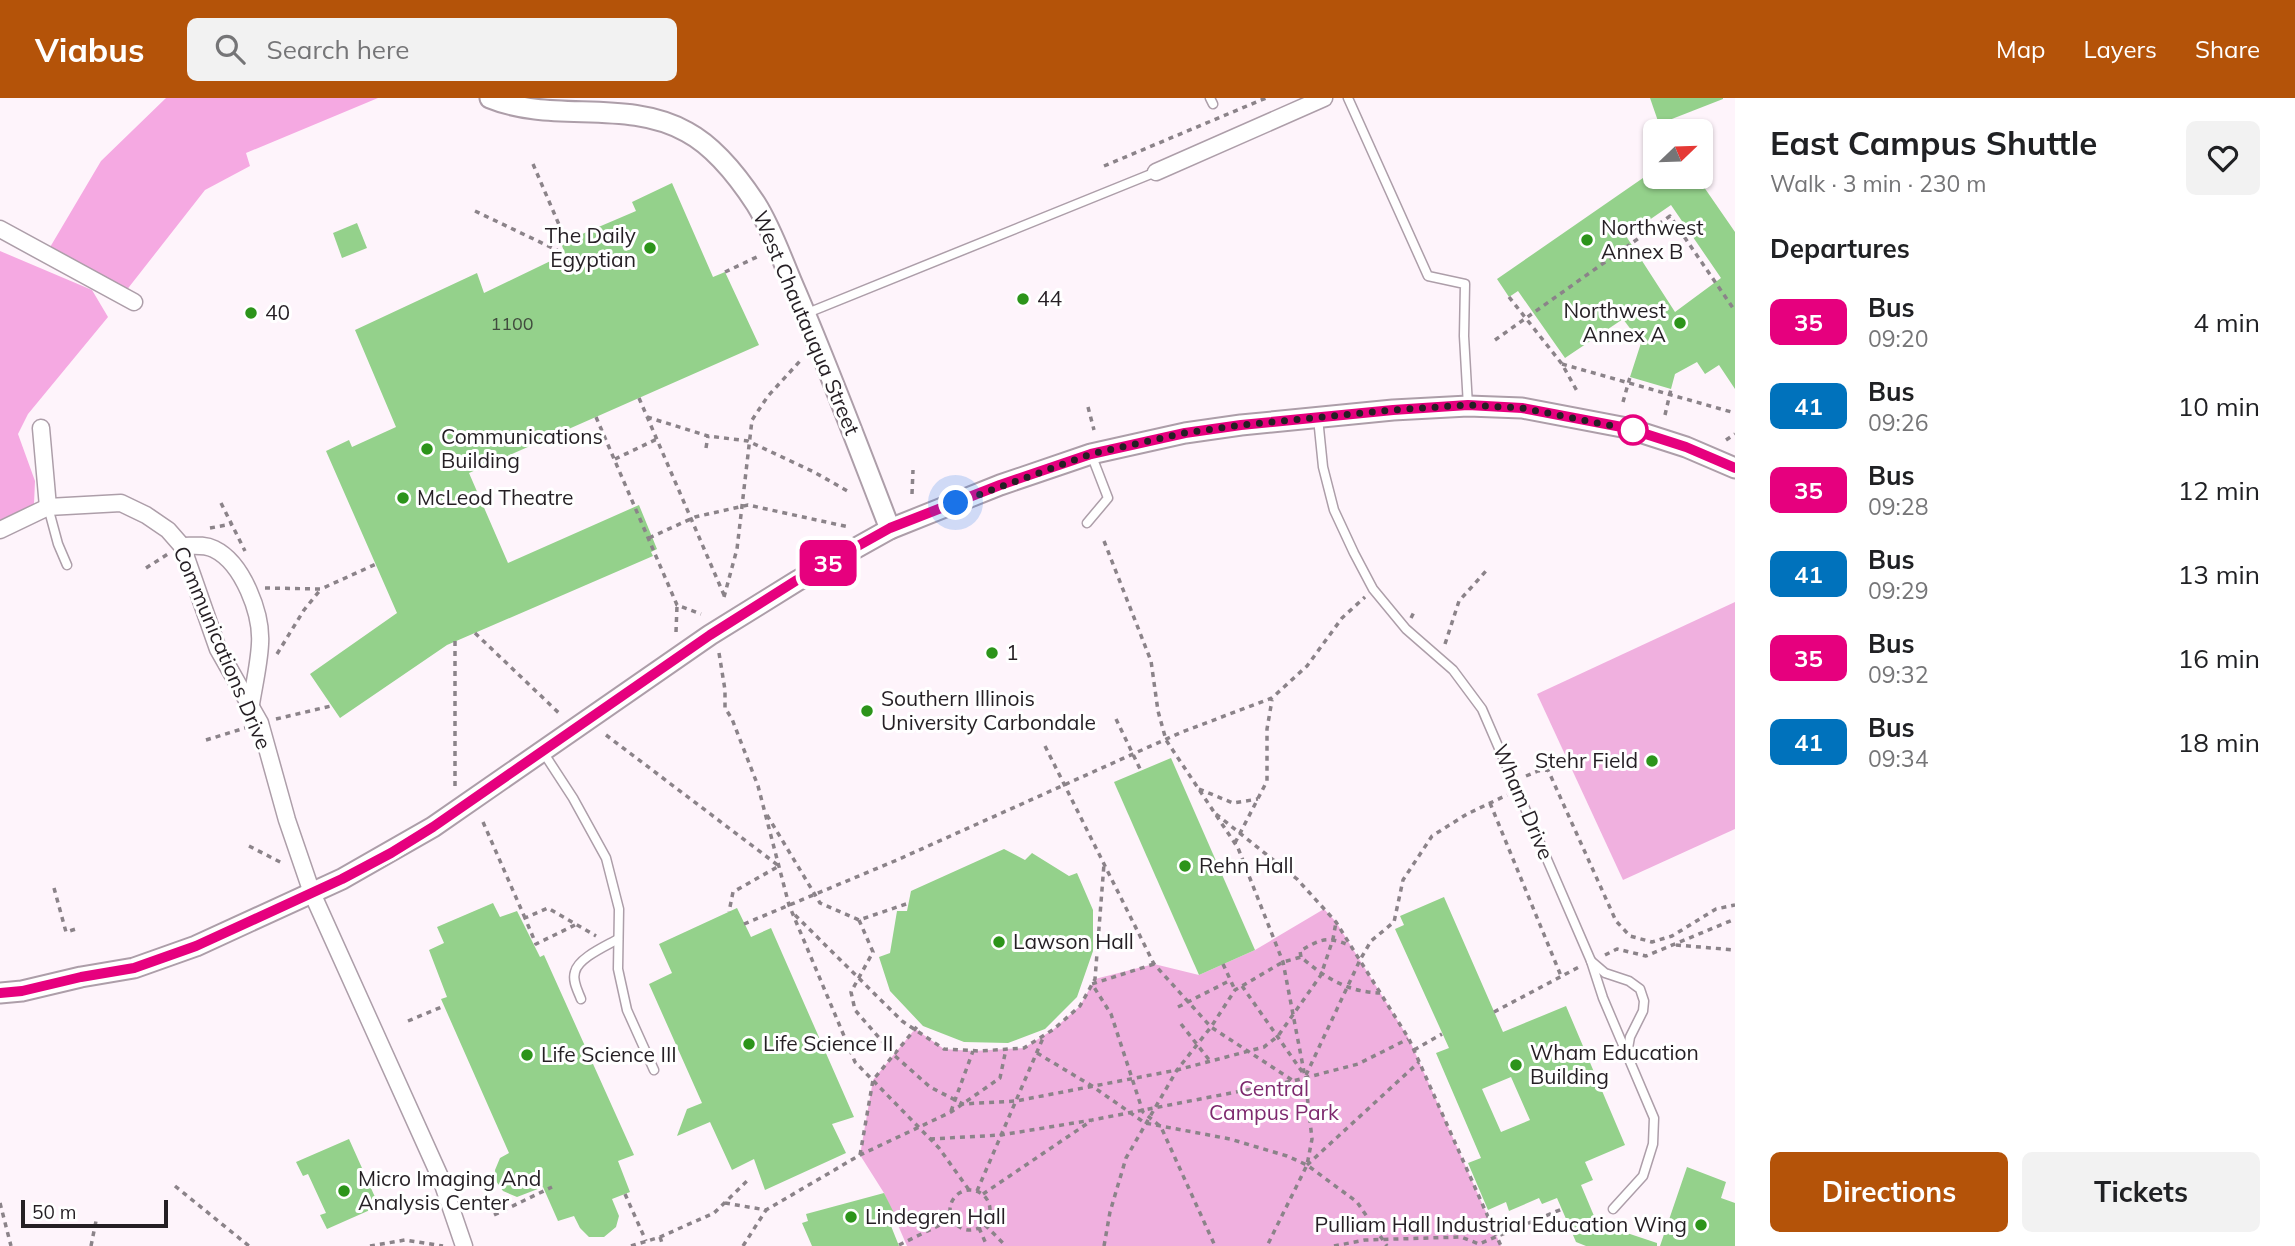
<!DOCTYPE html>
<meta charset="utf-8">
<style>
:root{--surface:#fff;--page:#f2f2f2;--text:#202124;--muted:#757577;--accent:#b45309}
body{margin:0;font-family:Mulish,sans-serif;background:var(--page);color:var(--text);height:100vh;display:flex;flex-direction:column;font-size:26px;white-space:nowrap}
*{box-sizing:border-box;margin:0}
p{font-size:23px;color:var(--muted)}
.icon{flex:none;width:38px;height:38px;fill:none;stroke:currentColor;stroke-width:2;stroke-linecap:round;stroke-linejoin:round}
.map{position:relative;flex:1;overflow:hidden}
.sheet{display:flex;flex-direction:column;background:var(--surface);width:560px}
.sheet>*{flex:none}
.badge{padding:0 14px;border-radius:10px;font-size:24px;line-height:46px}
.needle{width:46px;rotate:67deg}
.fabs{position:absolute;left:1643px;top:21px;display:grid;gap:14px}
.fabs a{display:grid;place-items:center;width:70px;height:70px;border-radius:10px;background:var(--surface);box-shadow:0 2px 5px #0004;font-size:35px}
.scale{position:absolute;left:21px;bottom:18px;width:147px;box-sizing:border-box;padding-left:7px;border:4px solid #251f24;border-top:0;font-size:19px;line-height:24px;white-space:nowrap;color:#251f24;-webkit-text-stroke:5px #fff;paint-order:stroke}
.you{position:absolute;width:35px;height:35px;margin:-18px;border:5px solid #fff;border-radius:50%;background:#1a73e8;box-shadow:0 0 0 10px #1a73e833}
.map>.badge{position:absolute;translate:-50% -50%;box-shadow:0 0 0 4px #fff}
h2{padding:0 35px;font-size:26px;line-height:63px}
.round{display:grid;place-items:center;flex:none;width:74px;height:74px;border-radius:10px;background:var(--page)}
.head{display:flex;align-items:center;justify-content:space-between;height:119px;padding:0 35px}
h1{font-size:33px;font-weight:700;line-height:52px}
.action{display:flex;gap:14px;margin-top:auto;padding:14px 35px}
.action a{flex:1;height:80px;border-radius:10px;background:var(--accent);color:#fff;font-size:28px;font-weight:700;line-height:80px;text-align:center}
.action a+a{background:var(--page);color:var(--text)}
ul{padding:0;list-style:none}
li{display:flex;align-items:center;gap:21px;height:84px;padding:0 35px}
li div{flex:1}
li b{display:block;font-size:26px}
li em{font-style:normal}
li .badge{min-width:77px;font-weight:700;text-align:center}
header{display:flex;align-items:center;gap:42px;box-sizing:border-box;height:98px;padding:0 35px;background:var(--accent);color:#fff}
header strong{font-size:33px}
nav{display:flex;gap:38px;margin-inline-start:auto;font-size:24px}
.search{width:490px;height:63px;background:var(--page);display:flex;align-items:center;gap:18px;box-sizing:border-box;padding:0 24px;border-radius:10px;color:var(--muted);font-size:26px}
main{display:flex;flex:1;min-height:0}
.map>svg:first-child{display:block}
</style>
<header>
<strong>Viabus</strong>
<div class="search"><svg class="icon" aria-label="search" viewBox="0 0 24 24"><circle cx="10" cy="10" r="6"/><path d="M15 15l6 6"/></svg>Search here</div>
<nav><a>Map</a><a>Layers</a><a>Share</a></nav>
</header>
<main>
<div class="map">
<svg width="1735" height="1148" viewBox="0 0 1735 1148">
<rect width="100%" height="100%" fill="#fef4fb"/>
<g fill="#f0b0df">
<polygon points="1735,504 1735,731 1623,782 1537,596"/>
<polygon points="1324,811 1336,824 1409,941 1501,1148 907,1148 884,1095 860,1057 873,982 915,931 944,951 973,953 1024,950 1054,931 1080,908 1095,881 1154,866 1199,877 1255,852"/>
</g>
<g fill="#f5a9e2">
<polygon points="166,0 378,0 246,55 250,68 205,92 122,198 46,156 101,63"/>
<polygon points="0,153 92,192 108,219 28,316 18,336 35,383 34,406 0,422"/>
</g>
<g fill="#94d18b" fill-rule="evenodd">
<polygon points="1650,0 1723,0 1723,1 1659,26"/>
<path d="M 1656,71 L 1656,79 L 1697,79 L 1735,134 L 1735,291 L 1719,267 L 1705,276 L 1697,264 L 1675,276 L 1671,291 L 1630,279 L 1641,245 L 1623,221 L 1565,260 L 1518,193 L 1509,199 L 1497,181 ZM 1671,107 L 1721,180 L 1675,214 L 1626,138 Z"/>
<polygon points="672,85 713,179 725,174 759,247 469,375 508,465 639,407 657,451 651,454 653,458 447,547 340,620 310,576 397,515 326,353 349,342 352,349 396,329 355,232 477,175 484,195 565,156 561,145 636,113 632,104"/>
<polygon points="357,125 367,150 342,160 333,135"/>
<polygon points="1171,660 1255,852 1199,877 1114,684"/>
<polygon points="1004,751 1025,762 1032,755 1069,778 1077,775 1093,812 1093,853 1077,899 1045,931 1008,945 964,944 923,928 890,893 879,859 890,855 897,813 907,813 911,793"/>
<path d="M 1444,799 L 1503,934 L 1566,908 L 1625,1047 L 1585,1064 L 1593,1082 L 1581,1087 L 1597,1125 L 1657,1145 L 1657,1148 L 1586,1148 L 1576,1144 L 1557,1100 L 1542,1106 L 1539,1100 L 1509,1113 L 1506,1104 L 1488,1112 L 1468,1065 L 1481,1060 L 1436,955 L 1449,950 L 1395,831 L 1404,827 L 1400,818 ZM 1511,979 L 1530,1022 L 1501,1034 L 1482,991 Z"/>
<polygon points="493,805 500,819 517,813 540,859 544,857 634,1057 618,1063 630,1094 612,1101 619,1118 616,1129 604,1139 589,1139 580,1130 574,1118 558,1123 543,1089 517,1099 503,1093 496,1083 495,1072 500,1060 509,1055 441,901 447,899 429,852 444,845 437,829"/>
<polygon points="737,810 751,839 771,830 854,1019 832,1026 846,1055 765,1092 754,1061 732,1072 710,1024 677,1038 687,1011 702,1005 649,886 672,875 659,846"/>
<polygon points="349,1041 379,1108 327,1131 320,1117 326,1115 308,1076 303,1078 296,1064"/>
<polygon points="1687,1069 1726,1084 1721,1100 1735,1105 1735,1148 1660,1148"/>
<polygon points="884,1095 899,1125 891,1128 899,1148 812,1148 802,1125 808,1123 806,1116"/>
</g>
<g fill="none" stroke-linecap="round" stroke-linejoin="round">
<defs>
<g id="service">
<polyline points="1210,0 1213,6"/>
<polyline points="1348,0 1428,178 1465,186 1464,238 1468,308"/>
<polyline points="805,216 1156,74"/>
<polyline points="1318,320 1323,369 1334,412 1354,455 1373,491 1406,531 1453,572 1482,611 1591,863 1603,900 1654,1020 1653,1046 1643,1078 1613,1111"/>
<polyline points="48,409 58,446 67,467"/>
<polyline points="1087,425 1108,400 1091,356"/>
<polyline points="543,654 573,700 606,760 619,811 618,871 627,912 654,972"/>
<polyline points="1591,863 1605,875 1629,883 1640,891 1644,903 1643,913 1630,939 1627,956"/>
<path d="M 581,901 C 578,893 572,883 575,874 C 578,860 606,848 618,841"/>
</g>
<g id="minor">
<polyline points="1156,74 1324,0"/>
<polyline points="0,131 134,204"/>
<polyline points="41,330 48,409"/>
<polyline points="0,432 48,409 121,405 146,417 168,432 182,448 218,551 260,625 287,722 312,795 441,1081 464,1148"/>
<path d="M 182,448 C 193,448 204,446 214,451 C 243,465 262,516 260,546 C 259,566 254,587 251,606"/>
</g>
<g id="tertiary">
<path d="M 490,0 C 553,26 626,0 687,34 C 715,49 739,80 756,106 C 773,133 783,165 796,194 C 829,271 859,351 890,431"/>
<polyline points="0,895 22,893 81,879 134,870 196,848 342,781 433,729 710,537 797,483 890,431 1000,387 1091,356 1185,335 1241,327 1393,312 1468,308 1522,310 1627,330 1686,349 1735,370"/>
</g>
</defs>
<use href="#service" stroke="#ad9ea9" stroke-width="11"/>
<use href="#minor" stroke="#ad9ea9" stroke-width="19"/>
<use href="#tertiary" stroke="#ad9ea9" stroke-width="23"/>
<g stroke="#8b8389" stroke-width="3.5" stroke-dasharray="5 5" stroke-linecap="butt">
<polyline points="533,66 566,143"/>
<polyline points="1104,68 1266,0"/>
<polyline points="475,113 565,156"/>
<polyline points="725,174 761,157"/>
<polyline points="1509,199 1562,266 1577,293"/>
<polyline points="1495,242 1670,118 1735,213"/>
<polyline points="1562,266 1735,315"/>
<polyline points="639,300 724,497"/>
<polyline points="1623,304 1630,279"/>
<polyline points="1088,309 1094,332"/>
<polyline points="1665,317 1671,291"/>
<polyline points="596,319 677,507 701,516"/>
<polyline points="647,319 708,338 748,343 814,374 851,395"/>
<polyline points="1726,342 1735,336"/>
<polyline points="706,350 708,338"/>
<polyline points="615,361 657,341"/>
<polyline points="912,396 913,372"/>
<polyline points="221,405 245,453"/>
<polyline points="210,430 232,426"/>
<polyline points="649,440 695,419 748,407 849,429"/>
<polyline points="1104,443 1151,563 1158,613 1166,642 1238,750 1283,864 1305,979 1312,1041 1307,1067 1267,1148"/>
<polyline points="146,470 168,456"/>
<polyline points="265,490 321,491 376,466"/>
<polyline points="724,499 737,451 752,322 768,298 800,263"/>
<polyline points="1411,520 1415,512"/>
<polyline points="676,534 677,508"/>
<polyline points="475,535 561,617"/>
<polyline points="1445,546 1459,503 1486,473"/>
<polyline points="719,555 725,592 725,610 732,621 758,688 789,807 855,964 939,1050 969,1092"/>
<polyline points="277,556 304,512 321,491"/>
<polyline points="276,621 331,608"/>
<polyline points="1116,621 1141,673"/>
<polyline points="606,637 779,768 733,794 729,814"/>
<polyline points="206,642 245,630"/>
<polyline points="1045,648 1154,866 1211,929 1292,982"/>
<polyline points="1526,678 1538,673 1548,672 1616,823 1630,838 1652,844 1672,838 1716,811 1735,807"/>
<polyline points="455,688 455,543"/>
<polyline points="1199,691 1233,705 1258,701"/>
<polyline points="1490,705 1561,878"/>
<polyline points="1216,716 1297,781 1336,824 1409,941 1501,1148"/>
<polyline points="767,717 820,805 859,822 909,805"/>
<polyline points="483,724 525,820"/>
<polyline points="1235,745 1267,683 1267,631 1272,602"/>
<polyline points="249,748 284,766"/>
<polyline points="54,790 66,834 79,830"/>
<polyline points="795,817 902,923 944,951 980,953 1024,950 1054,931 1080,908 1095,881 1104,766"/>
<polyline points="859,822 873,854 851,894 855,912 894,957 930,989 963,1006 1016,1003 1177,972 1264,949 1278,938 1321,877 1333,841 1336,824"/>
<polyline points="744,826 897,762 1182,634 1272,600 1307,568 1342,520 1365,499"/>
<polyline points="575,827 536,846 525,820 548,810 596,838"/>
<polyline points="1676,847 1735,852"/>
<polyline points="1605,857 1617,851 1646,858 1735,821"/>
<path d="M 1301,859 L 1300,853 C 1321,841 1326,838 1349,847"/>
<polyline points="1154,866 1092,886 1111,916 1143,1014 1161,1029 1215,1148"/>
<polyline points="1223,866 1235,892"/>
<polyline points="1242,888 1303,975"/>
<polyline points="1178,909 1231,882"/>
<polyline points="1494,914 1579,869"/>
<polyline points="408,923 444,908"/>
<polyline points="1181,926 1210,963"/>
<polyline points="1414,952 1442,936"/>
<polyline points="1037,955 1092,988 1145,1025 1230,1041 1287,1058 1307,1067 1357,1104 1387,1148"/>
<polyline points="1306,977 1360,862 1371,843 1394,824 1403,782 1432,738 1467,716 1507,697"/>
<polyline points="951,1013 973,953"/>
<polyline points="930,1041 1001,1037 1092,1022 1293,983 1358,966 1408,941"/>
<polyline points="860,1057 873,982 920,925"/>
<polyline points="1307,1067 1419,964"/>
<polyline points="175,1088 249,1148"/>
<circle cx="970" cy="1112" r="20"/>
<polyline points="977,1093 1043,940"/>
<polyline points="625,1096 646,1143"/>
<polyline points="983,1096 1091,1023"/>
<polyline points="0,1105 11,1148"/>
<polyline points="725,1105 766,1112 860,1057 951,1014 1000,980 1006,951"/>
<polyline points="494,1117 552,1089"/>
<polyline points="985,1127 1006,1148"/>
<polyline points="979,1130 987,1148"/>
<polyline points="660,1139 663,1148"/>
<polyline points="899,1147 952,1121"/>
<polyline points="91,1148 96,1123"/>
<polyline points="370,1148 405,1142 443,1148"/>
<polyline points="631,1148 660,1139 714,1115 747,1083"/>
<polyline points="743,1148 766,1112"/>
<path d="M 1104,1148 L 1110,1114 L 1126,1060 L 1177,972 L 1211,929 L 1235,892 L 1283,864 L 1301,859 C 1325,880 1348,894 1380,895"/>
<polyline points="1334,1148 1365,1142 1461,1139 1479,1146 1562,1111"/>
</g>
<use href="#service" stroke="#fff" stroke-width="8"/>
<use href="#minor" stroke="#fff" stroke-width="16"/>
<use href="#tertiary" stroke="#fff" stroke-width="19"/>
</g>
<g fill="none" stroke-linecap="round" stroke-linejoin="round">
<defs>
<polyline id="line" points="0,895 22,893 81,879 134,870 196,848 342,781 391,755 433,729 710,537 797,482 890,430 1000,387 1091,356 1185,335 1241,327 1393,312 1468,307 1522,310 1627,330 1686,349 1735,370"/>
</defs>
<use href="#line" stroke="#fff" stroke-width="16"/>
<use href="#line" stroke="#e6007e" stroke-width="10"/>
<polyline stroke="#251f24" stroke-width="7" stroke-dasharray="0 12.6" points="956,405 1091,356 1185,335 1241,327 1393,312 1468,307 1522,310 1633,332"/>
</g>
<g fill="#2c941a" stroke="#fff" stroke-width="2.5">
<circle cx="1587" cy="142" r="7"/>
<circle cx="650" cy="150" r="7"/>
<circle cx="1023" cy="201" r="7"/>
<circle cx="251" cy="215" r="7"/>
<circle cx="1680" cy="225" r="7"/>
<circle cx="427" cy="351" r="7"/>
<circle cx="403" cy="400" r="7"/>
<circle cx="992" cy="555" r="7"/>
<circle cx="867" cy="613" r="7"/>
<circle cx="1652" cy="663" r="7"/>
<circle cx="1185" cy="768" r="7"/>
<circle cx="999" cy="844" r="7"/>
<circle cx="749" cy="946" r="7"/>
<circle cx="527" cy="957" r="7"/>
<circle cx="1516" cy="967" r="7"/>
<circle cx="344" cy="1093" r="7"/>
<circle cx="851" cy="1119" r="7"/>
<circle cx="1701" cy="1127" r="7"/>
</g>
<circle fill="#fff" stroke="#e6007e" stroke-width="3.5" cx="1633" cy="332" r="14"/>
<g text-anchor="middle" stroke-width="6" stroke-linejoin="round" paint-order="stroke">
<g font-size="18" fill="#414c3e">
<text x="512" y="232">1100</text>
</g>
<g font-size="21" fill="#251f24" stroke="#fff" text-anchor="start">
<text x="1601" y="137">Northwest<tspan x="1601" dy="24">Annex B</tspan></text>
<text x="636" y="145" text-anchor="end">The Daily<tspan x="636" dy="24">Egyptian</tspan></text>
<text x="1037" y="208">44</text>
<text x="1666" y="220" text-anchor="end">Northwest<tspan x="1666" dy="24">Annex A</tspan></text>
<text x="265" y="222">40</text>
<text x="441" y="346">Communications<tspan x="441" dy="24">Building</tspan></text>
<text x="417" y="407">McLeod Theatre</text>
<text x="1006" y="562">1</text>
<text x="881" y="608">Southern Illinois<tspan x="881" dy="24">University Carbondale</tspan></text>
<text x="1638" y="670" text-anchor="end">Stehr Field</text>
<text x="1199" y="775">Rehn Hall</text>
<text x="1013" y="851">Lawson Hall</text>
<text x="763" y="953">Life Science II</text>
<text x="1530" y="962">Wham Education<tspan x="1530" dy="24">Building</tspan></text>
<text x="541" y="964">Life Science III</text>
<text x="358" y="1088">Micro Imaging And<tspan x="358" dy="24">Analysis Center</tspan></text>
<text x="865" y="1126">Lindegren Hall</text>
<text x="1687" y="1134" text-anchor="end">Pulliam Hall Industrial Education Wing</text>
</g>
<g font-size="21" fill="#251f24" stroke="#fff">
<text transform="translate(806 225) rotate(67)" y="7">West Chautauqua Street</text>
<text transform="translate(222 550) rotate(67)" y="7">Communications Drive</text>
<text transform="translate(1523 704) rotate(67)" y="7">Wham Drive</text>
</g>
<g font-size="21" fill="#7e296e" stroke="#fff">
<text x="1274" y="998">Central<tspan x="1274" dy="24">Campus Park</tspan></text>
</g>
</g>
</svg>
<div class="fabs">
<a><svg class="needle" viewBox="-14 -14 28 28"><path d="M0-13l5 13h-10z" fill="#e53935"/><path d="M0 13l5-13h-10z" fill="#757577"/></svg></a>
</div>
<div class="scale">50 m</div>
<div class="you" style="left:956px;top:405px"></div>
<b class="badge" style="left:828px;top:465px;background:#e6007e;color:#fff">35</b>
</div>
<section class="sheet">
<div class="head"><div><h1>East Campus Shuttle</h1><p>Walk · 3 min · 230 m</p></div><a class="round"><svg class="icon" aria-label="heart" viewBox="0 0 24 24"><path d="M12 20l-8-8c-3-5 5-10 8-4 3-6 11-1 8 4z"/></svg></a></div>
<h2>Departures</h2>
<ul>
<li><span class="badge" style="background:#e6007e;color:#fff">35</span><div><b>Bus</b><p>09:20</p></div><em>4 min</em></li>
<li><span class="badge" style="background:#0072bc;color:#fff">41</span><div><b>Bus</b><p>09:26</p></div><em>10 min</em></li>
<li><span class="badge" style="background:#e6007e;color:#fff">35</span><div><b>Bus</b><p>09:28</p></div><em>12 min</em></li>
<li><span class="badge" style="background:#0072bc;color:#fff">41</span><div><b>Bus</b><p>09:29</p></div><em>13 min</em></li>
<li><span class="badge" style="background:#e6007e;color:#fff">35</span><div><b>Bus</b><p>09:32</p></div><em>16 min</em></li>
<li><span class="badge" style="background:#0072bc;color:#fff">41</span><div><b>Bus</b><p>09:34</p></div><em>18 min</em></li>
</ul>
<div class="action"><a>Directions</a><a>Tickets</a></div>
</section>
</main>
